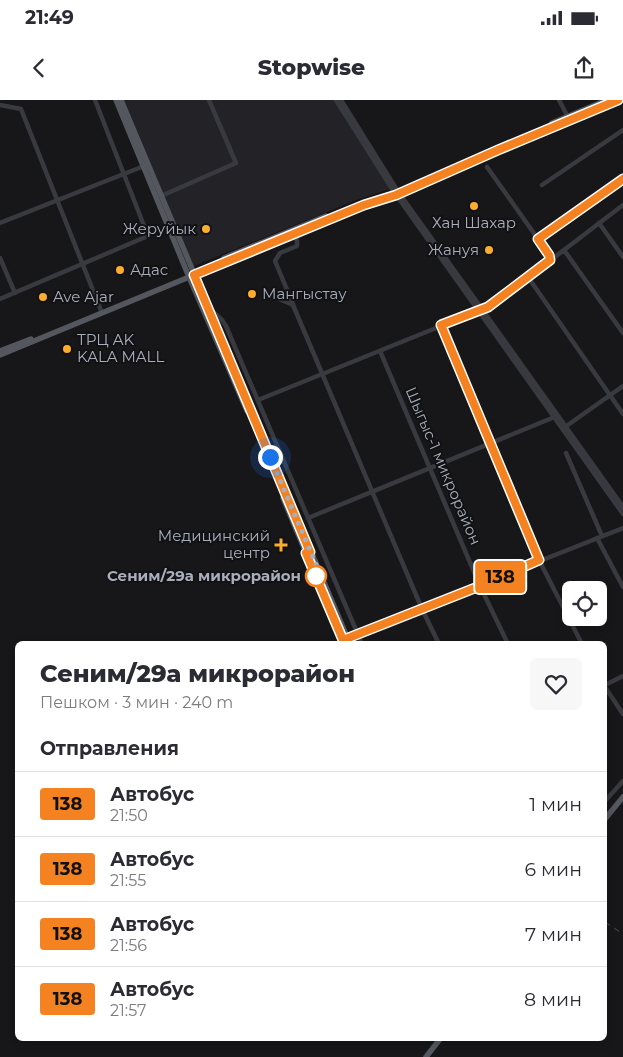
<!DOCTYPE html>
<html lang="ru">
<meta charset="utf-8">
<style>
:root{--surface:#fff;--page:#f7f7f7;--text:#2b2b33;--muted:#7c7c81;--line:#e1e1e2}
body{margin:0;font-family:Montserrat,sans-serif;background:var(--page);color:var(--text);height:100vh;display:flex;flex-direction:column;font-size:19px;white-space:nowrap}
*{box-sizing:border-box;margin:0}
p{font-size:16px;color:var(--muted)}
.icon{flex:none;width:28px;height:28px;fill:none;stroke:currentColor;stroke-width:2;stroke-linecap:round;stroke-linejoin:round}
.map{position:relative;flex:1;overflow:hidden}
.side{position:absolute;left:15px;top:541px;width:592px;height:400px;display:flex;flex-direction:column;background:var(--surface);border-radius:8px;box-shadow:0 2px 8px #0003}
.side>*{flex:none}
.badge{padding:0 10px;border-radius:4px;font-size:18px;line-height:32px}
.controls{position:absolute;left:562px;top:481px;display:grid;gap:10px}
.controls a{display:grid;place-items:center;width:45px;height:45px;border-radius:8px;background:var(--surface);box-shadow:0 2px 8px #0003;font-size:25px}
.you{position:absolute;width:25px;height:25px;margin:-12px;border:4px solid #fff;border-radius:50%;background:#1a73e8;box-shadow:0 0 0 8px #1a73e833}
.map>.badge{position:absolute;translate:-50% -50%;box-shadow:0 0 0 2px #fff}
h2{padding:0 25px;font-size:19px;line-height:45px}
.round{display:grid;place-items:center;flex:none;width:52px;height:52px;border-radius:8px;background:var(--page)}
.overview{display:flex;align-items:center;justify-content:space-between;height:85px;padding:0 25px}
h1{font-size:24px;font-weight:800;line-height:38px}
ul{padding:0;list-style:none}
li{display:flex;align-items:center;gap:15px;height:65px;padding:0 25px;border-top:1px solid var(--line)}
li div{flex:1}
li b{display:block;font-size:19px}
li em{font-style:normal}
li .badge{min-width:55px;font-weight:700;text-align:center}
.status{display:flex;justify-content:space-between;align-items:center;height:35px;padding:0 25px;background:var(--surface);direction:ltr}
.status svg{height:14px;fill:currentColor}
header{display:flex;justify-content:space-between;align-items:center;height:65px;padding:0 25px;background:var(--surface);font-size:22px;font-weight:800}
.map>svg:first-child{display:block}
</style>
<div class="status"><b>21:49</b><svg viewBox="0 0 49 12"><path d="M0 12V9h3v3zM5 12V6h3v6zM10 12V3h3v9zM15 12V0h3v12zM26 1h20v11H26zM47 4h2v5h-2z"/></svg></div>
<header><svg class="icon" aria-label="back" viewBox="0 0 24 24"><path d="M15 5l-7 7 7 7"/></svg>Stopwise<svg class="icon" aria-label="share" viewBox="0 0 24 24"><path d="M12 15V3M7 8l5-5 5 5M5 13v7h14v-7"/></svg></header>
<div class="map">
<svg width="623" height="957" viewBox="0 0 623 957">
<rect width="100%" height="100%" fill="#17171a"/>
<polygon fill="#232327" points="123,0 343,0 396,87 356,100 191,167"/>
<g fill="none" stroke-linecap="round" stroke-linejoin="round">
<g stroke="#383a3f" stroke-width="4.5">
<polyline points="336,0 394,92 623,414"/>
<polyline points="341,0 397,90 623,407"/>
<polyline points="559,0 569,19"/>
<polyline points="0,5 21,9 102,213"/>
<polyline points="487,67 538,139 549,155 550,160"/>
<polyline points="542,85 623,30"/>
<polyline points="161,96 236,63 209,0"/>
<polyline points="0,123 144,66"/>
<polyline points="599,123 623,157"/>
<polyline points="538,139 623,79"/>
<polyline points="564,150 623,105"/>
<polyline points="0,158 15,193"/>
<polyline points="528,177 623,314"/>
<polyline points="0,199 148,136 95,0"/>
<polyline points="279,199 293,205 422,509 439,544"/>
<polyline points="293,204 275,161 280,153 297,146 297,141 294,134"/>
<polyline points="209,208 222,220 226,226 362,544"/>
<polyline points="441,225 539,460 582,544"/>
<polyline points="380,251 480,486 508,544"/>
<polyline points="258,300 488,207 564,150 623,233"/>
<polyline points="565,327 623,286"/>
<polyline points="566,353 602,436"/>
<polyline points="308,418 557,316"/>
<polyline points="597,438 623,487"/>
<polyline points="346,538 623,428"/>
<polyline points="605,585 623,576"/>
<polyline points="605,587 623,614"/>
<polyline points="605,701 623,681"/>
</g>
<g stroke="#54575e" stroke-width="5.5">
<polyline points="116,0 189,177 247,311"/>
<polyline points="121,0 350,544"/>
<polyline points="552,23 607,0"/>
<polyline points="224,158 326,116"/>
<polyline points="0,251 31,239"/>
<polyline points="0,255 364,105 399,93 498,50 618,0"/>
<polyline points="283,398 344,544"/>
<polyline points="605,719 623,697"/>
<polyline points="426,957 440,939"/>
</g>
<polyline stroke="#4b4e54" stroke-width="1" stroke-dasharray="6 5" stroke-linecap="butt" points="605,822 623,834"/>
</g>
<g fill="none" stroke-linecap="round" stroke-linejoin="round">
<defs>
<polyline id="line" points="618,0 498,50 396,95 364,105 194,175 310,452 306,453 343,540 480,486 539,460 441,225 488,207 550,160 549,155 538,139 623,79"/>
</defs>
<use href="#line" stroke="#fff" stroke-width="11"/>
<use href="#line" stroke="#f58220" stroke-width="8"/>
<polyline stroke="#a9afba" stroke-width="5" stroke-dasharray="0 9" points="270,357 318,469 316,476"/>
</g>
<g fill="#fbad2e" stroke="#121215" stroke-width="2">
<circle cx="474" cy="106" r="5"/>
<circle cx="206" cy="129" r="5"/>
<circle cx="489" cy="150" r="5"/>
<circle cx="120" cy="170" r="5"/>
<circle cx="252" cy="194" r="5"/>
<circle cx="43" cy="197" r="5"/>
<circle cx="67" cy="249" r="5"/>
<path d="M278.5 437.5h5v5h5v5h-5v5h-5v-5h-5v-5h5z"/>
</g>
<circle fill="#fff" stroke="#f58220" stroke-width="2.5" cx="316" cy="476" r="10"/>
<g text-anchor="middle" stroke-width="4" stroke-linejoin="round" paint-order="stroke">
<g font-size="15" fill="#a9afba" stroke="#121215" text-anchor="start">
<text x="474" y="128" text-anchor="middle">Хан Шахар</text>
<text x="196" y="134" text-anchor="end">Жеруйык</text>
<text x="479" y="155" text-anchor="end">Жануя</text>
<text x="130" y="175">Адас</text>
<text x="262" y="199">Мангыстау</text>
<text x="53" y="202">Ave Ajar</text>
<text x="77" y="245">ТРЦ AK<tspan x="77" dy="17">KALA MALL</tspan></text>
<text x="270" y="441" text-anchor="end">Медицинский<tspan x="270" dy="17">центр</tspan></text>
</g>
<g font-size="15" fill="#a9afba" stroke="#121215">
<text transform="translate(443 366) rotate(67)" y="5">Шыгыс-1 микрорайон</text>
</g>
<g font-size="15" font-weight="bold" fill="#a9afba" stroke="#121215" text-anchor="end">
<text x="301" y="481">Сеним/29а микрорайон</text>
</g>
</g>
</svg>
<div class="controls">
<a><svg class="icon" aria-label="locate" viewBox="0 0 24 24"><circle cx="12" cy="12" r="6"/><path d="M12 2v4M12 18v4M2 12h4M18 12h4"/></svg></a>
</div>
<div class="you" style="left:270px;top:357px"></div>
<b class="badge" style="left:500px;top:477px;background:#f58220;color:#111">138</b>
<section class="side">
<div class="overview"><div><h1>Сеним/29а микрорайон</h1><p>Пешком · 3 мин · 240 m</p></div><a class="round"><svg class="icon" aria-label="heart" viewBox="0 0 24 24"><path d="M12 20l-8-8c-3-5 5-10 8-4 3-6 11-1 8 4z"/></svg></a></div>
<h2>Отправления</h2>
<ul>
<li><span class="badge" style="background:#f58220;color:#111">138</span><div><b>Автобус</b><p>21:50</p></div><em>1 мин</em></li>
<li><span class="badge" style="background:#f58220;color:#111">138</span><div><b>Автобус</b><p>21:55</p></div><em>6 мин</em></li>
<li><span class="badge" style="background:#f58220;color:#111">138</span><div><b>Автобус</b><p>21:56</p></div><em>7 мин</em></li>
<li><span class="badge" style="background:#f58220;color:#111">138</span><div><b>Автобус</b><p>21:57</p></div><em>8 мин</em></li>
</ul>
</section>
</div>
